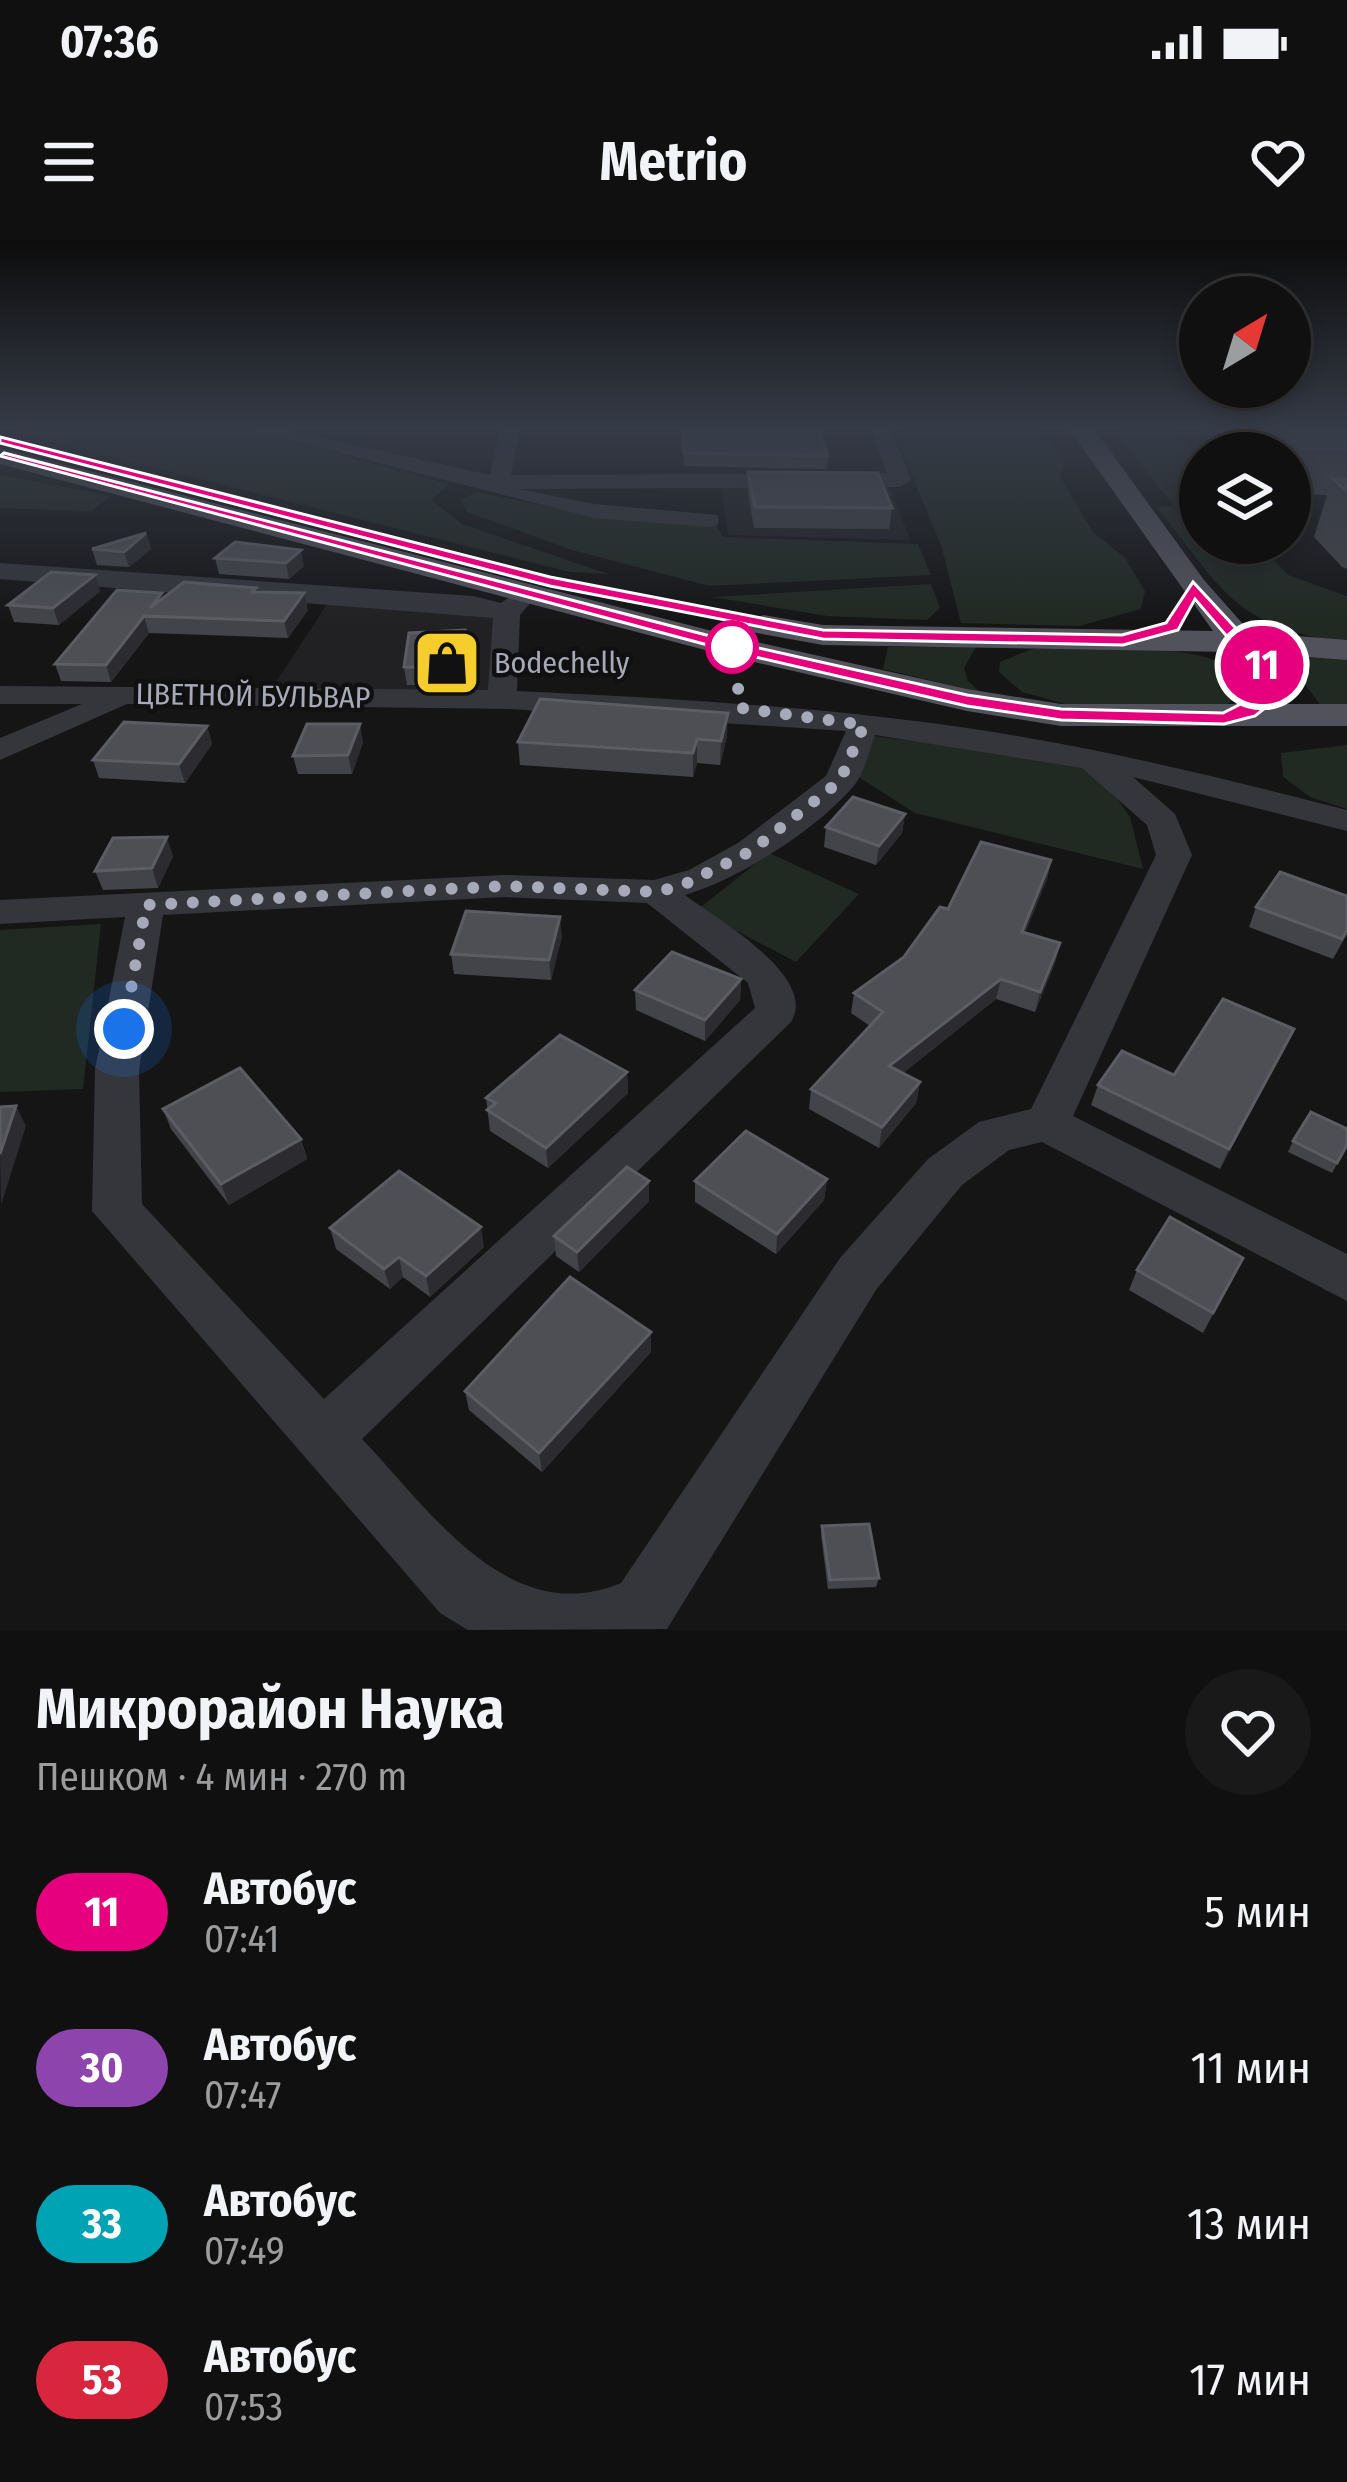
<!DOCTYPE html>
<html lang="ru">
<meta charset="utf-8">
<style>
:root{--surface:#101010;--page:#191919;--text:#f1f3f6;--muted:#9c9d9f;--line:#303030}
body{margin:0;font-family:"Fira Sans Condensed",sans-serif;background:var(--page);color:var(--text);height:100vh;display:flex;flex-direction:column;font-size:45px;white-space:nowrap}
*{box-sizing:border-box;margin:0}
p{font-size:39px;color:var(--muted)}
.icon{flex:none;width:66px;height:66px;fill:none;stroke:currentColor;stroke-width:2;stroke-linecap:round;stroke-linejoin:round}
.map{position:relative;height:1390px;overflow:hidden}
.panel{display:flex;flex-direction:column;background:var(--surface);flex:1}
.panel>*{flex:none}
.badge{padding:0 24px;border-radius:39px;font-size:42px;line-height:78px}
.needle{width:78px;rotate:38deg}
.fabs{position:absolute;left:1179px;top:36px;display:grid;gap:24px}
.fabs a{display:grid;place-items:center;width:132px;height:132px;border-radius:50%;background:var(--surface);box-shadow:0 6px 18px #0003,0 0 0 3px var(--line);font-size:60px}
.you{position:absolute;width:60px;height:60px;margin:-30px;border:9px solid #fff;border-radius:50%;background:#1a73e8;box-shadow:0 0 0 18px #1a73e833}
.map>.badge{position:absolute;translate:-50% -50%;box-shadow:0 0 0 6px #fff}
.round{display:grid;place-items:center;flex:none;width:126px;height:126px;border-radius:63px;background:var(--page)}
.headline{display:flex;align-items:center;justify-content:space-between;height:204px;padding:0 36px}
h1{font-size:57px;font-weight:700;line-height:90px}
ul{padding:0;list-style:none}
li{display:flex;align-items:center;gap:36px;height:156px;padding:0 36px}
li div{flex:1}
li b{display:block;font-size:45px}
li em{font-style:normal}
li .badge{min-width:132px;font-weight:700;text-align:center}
.status{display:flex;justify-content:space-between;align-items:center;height:84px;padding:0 60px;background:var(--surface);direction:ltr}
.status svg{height:33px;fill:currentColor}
header{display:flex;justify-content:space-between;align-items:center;height:156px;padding:0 36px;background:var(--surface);font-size:54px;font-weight:700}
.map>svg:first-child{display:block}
</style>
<div class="status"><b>07:36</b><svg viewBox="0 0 49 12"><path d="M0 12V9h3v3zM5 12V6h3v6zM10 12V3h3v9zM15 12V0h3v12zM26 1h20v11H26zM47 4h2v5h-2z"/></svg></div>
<header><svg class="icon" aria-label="menu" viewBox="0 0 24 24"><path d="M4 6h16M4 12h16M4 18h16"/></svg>Metrio<svg class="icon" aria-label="heart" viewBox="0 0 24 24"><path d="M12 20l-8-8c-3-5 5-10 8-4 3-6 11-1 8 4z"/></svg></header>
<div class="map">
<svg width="1347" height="1390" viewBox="0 0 1347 1390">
<rect width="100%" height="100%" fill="#151516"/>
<g fill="#212123">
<polygon points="721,244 889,244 910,300 728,295"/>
<polygon points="331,358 495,373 491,454 270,451"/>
</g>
<g fill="#212923">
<polygon points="1,189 243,189 449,244 431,260 462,284 608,334 570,332"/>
<polygon points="907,189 1041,190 1064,221 1060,237 1093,292 1125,318 1145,351 1141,369 1079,386 961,383 941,305 895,195"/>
<path d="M 1113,189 L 1172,189 L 1200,217 L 1200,303 L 1259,303 L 1288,335 L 1347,356 L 1347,403 C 1233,387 1223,350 1157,267 L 1174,266 Z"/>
<polygon points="0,235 111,256 91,271 0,268"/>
<polygon points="476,252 595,276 717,286 723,297 918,304 931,335 709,346 572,310 467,272 461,260"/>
<polygon points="931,344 940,368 927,380 827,376 713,357"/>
<polygon points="888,407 976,407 964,428 968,441 980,452 883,429"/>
<path d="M 1032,409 C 1078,409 1234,396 1250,449 L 1223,467 L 1069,465 L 1022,452 L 999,432 L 1000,422 Z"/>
<polygon points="1281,413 1347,418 1347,466 1323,468"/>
<polygon points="874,496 1093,525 1130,577 1143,629 915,573 857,536"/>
<polygon points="1347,505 1347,569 1310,557 1283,537 1281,513"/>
<polygon points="769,613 859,654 796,722 697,670"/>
<polygon points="101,684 83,849 0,852 0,690"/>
</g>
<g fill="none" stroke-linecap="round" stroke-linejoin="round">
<g fill="#35363c" fill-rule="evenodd">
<polygon points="246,189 282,189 490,235 500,189 520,189 511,235 887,233 871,189 891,189 911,240 900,247 519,249 594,264 718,275 718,285 710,287 594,278"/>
<path d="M 0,323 L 473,356 L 501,363 L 524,347 L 537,355 L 520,375 L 517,451 C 684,459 852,468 1017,496 C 1129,515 1238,542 1347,570 L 1347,591 L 1133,537 L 1175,574 L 1192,615 L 1073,876 L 1347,1014 L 1347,1061 L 1042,902 L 1009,910 L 962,945 L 876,1050 L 667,1389 L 468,1390 L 440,1373 L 92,971 L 95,830 L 125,677 L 0,684 L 0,660 L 505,635 L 654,640 L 689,630 L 738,603 L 826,536 L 846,491 L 510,469 L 127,464 L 0,520 L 0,498 L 82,464 L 0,464 L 0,446 L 488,450 L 493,378 L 0,339 ZM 875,495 L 1082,528 L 1147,585 L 1156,615 L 1031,869 L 979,882 L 928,919 L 840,1018 L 621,1343 C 509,1390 430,1270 362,1199 L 791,782 C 819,736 716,679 685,655 C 740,638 813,592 852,548 C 864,535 869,511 875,495 ZM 505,657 L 647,663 L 748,743 L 755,768 L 324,1159 L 142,964 L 139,830 L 163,675 Z"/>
</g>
<polygon fill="#51525b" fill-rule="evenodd" points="1069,189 1094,189 1204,340 1250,392 1347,400 1347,420 1270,414 1292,441 1293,453 1284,464 1347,464 1347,486 1061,486 967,471 728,416 0,224 0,208 743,399 967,449 1061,464 1235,464 1256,449 1231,412 823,405 751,392 746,385 763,375 823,385 1213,391"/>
</g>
<g fill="#434449">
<polygon points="682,189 828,216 827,229 684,226"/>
<polygon points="1199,189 1347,189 1347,329 1342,327 1314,297 1327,255 1290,254 1290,213 1244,213 1237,207 1216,207"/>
<polygon points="748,232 892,268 889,289 754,288 748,252"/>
<polygon points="146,293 151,309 129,327 97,325 92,309"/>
<polygon points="235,302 304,326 289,339 219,334 215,318"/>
<polygon points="100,351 59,385 14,382 8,365"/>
<polygon points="257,352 308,370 288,398 149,393 111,442 61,441 55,424 163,358"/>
<polygon points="467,407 465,445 407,445 404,427"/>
<polygon points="207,486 212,504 185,543 99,538 93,520"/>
<polygon points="727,496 720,525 697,523 693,537 520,525 518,502"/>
<polygon points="363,502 352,534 298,534 293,516"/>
<polygon points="905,574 902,593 876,625 824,607 826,587"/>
<polygon points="173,616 158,648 103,650 95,631"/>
<polygon points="1051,620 1047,639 1025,692 1060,703 1055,723 1035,772 996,759 903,833 920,842 916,863 879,908 809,869 811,849 870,786 851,773 854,753 904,717 948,669"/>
<polygon points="1256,667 1347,694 1333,719 1249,687"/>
<polygon points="562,696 551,740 454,734 451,714"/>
<polygon points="741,739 740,760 705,801 636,770 635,750"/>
<polygon points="1294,789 1220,929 1091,865 1098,845 1174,835"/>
<polygon points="627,832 628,853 548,928 490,891 486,858"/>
<polygon points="163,869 301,899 307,919 229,965 171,889"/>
<polygon points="1293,901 1347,906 1332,933 1288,912"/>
<polygon points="827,939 824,960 776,1014 695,962 695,941"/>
<polygon points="649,941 649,961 579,1032 556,1016 554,996"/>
<polygon points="330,988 484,1007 430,1057 403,1037 390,1049 336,1009"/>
<polygon points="1243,1018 1203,1093 1129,1050 1137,1030"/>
<polygon points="651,1112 542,1232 469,1170 465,1151"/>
<polygon points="822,1286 879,1338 876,1347 828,1349 821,1295"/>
</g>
<g fill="#2c2c30">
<polygon points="146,293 151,309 129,327 124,312"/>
<polygon points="301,310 304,326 289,339 286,323"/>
<polygon points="95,335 100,351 59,385 53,368"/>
<polygon points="304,353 308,370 288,398 284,381"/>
<polygon points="144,376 149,393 111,442 106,425"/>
<polygon points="465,390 467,407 465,445 463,428"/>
<polygon points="728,473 727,496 720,525 721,501"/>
<polygon points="360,484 363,502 352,534 348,515"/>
<polygon points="207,486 212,504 185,543 179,524"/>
<polygon points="697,499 697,523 693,537 693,513"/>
<polygon points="905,574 902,593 876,625 879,606"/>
<polygon points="167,597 173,616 158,648 152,628"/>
<polygon points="1051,620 1047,639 1018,711 1022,692"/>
<polygon points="560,677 562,696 551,740 549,720"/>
<polygon points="1060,703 1055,723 1035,772 1040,752"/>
<polygon points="741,739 740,760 705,801 705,780"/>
<polygon points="1001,739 996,759 886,847 889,826"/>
<polygon points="1294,789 1285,809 1220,929 1229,909"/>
<polygon points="627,832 628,853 548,928 546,908"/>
<polygon points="920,842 916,863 879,908 882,887"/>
<polygon points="16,866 26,886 1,965 0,914"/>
<polygon points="301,899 307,919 229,965 221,944"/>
<polygon points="827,939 824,960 776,1014 777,994"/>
<polygon points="649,941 649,961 579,1032 577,1012"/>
<polygon points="481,987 484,1007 430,1057 426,1036"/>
<polygon points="399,1017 403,1037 390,1049 384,1029"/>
<polygon points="651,1092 651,1112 542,1232 539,1213"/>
</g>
<g fill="#4e4f55" stroke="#5c5d64" stroke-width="3">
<polygon points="682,189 819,189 828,216 684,213"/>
<polygon points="1278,189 1347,189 1347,209 1301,209"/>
<polygon points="748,232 878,233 892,268 755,267"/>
<polygon points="1333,239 1347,239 1347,251"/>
<polygon points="146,293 124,312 92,309"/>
<polygon points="235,302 301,310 286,323 215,318"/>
<polygon points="51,332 95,335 53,368 8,365"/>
<polygon points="184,342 256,348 252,352 304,353 284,381 144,376 106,425 55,424 117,350 162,353 150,368"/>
<polygon points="465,390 463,428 404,427 409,393"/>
<polygon points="540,459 728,473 721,501 697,499 693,513 518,502"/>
<polygon points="124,482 207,486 179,524 93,520"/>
<polygon points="307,484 360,484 348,515 293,516"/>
<polygon points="853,557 905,574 879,606 826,587"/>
<polygon points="167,597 152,628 95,631 113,598"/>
<polygon points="981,602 1051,620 1022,692 1060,703 1040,752 1001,739 889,826 920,842 882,887 811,849 883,772 854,753 904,717 940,667 948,669"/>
<polygon points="1280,632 1347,656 1347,690 1342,699 1256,667"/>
<polygon points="466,671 560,677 549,720 451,714"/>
<polygon points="672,712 741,739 705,780 635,750"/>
<polygon points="1223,759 1294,789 1229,909 1098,845 1122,811 1174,835"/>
<polygon points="560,795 627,832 546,908 487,870 496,863 486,858"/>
<polygon points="240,828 301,899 221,944 163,869"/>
<polygon points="16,866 0,914 0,867"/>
<polygon points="1311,872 1347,889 1347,905 1337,923 1293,901"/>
<polygon points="746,891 827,939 777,994 695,941"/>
<polygon points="627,927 649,941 577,1012 554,996"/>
<polygon points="399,931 481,987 426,1036 399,1017 384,1029 330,988"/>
<polygon points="1170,977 1243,1018 1213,1073 1137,1030"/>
<polygon points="570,1037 651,1092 539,1213 465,1151"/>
<polygon points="869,1284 879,1338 830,1340 822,1286"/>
</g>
<linearGradient id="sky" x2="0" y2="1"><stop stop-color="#0c0c0c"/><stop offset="0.49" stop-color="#353b47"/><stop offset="1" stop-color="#353b47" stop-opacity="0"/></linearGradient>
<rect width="1347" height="384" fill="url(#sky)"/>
<polygon fill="#e6007e" stroke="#fff" stroke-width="3" points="0,197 550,337 823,390 1122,395 1166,383 1193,342 1281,437 1284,453 1255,476 1224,484 1061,480 967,466 734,412 0,216 4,213 741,404 967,455 1061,469 1223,473 1266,451 1266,442 1195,359 1178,390 1123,405 823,399 550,346 0,203"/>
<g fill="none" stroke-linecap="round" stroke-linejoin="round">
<polyline stroke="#a6a9b7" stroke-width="12" stroke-dasharray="0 21.6" points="124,789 146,665 505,646 656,652 681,646 751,611 840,541 864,485 741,468 732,407"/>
</g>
<defs>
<symbol id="shop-square" viewBox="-11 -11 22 22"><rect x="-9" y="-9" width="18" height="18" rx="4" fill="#f5ce2e" stroke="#101011"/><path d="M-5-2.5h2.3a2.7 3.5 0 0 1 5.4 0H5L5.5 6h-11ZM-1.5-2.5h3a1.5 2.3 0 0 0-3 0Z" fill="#111"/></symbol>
</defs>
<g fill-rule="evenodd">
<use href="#shop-square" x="409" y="385" width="76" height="76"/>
</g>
<circle fill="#fff" stroke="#e6007e" stroke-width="6" cx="732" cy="407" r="24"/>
<g text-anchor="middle" stroke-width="9" stroke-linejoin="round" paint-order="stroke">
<g font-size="30" fill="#a6a9b7" stroke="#101011" text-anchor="start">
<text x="494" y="433">Bodechelly</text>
</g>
<g font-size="30" fill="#a6a9b7" stroke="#101011">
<text transform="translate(253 456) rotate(1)" y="10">ЦВЕТНОЙ БУЛЬВАР</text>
</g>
</g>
</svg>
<div class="fabs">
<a><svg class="needle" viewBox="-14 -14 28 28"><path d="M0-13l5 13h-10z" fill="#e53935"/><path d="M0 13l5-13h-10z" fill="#9c9d9f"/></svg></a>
<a><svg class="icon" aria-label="layers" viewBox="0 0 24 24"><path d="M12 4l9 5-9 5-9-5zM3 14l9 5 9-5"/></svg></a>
</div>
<div class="you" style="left:124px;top:789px"></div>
<b class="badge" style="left:1262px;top:425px;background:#e6007e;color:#fff">11</b>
</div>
<section class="panel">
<div class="headline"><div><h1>Микрорайон Наука</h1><p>Пешком · 4 мин · 270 m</p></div><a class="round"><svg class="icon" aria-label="heart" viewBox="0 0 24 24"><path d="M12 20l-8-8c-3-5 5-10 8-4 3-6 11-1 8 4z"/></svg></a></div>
<ul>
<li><span class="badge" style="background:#e6007e;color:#fff">11</span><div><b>Автобус</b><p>07:41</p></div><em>5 мин</em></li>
<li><span class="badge" style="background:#8e44ad;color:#fff">30</span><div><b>Автобус</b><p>07:47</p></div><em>11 мин</em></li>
<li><span class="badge" style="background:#00a3b4;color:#fff">33</span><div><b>Автобус</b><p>07:49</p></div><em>13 мин</em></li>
<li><span class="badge" style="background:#d7263d;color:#fff">53</span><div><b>Автобус</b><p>07:53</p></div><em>17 мин</em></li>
</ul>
</section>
